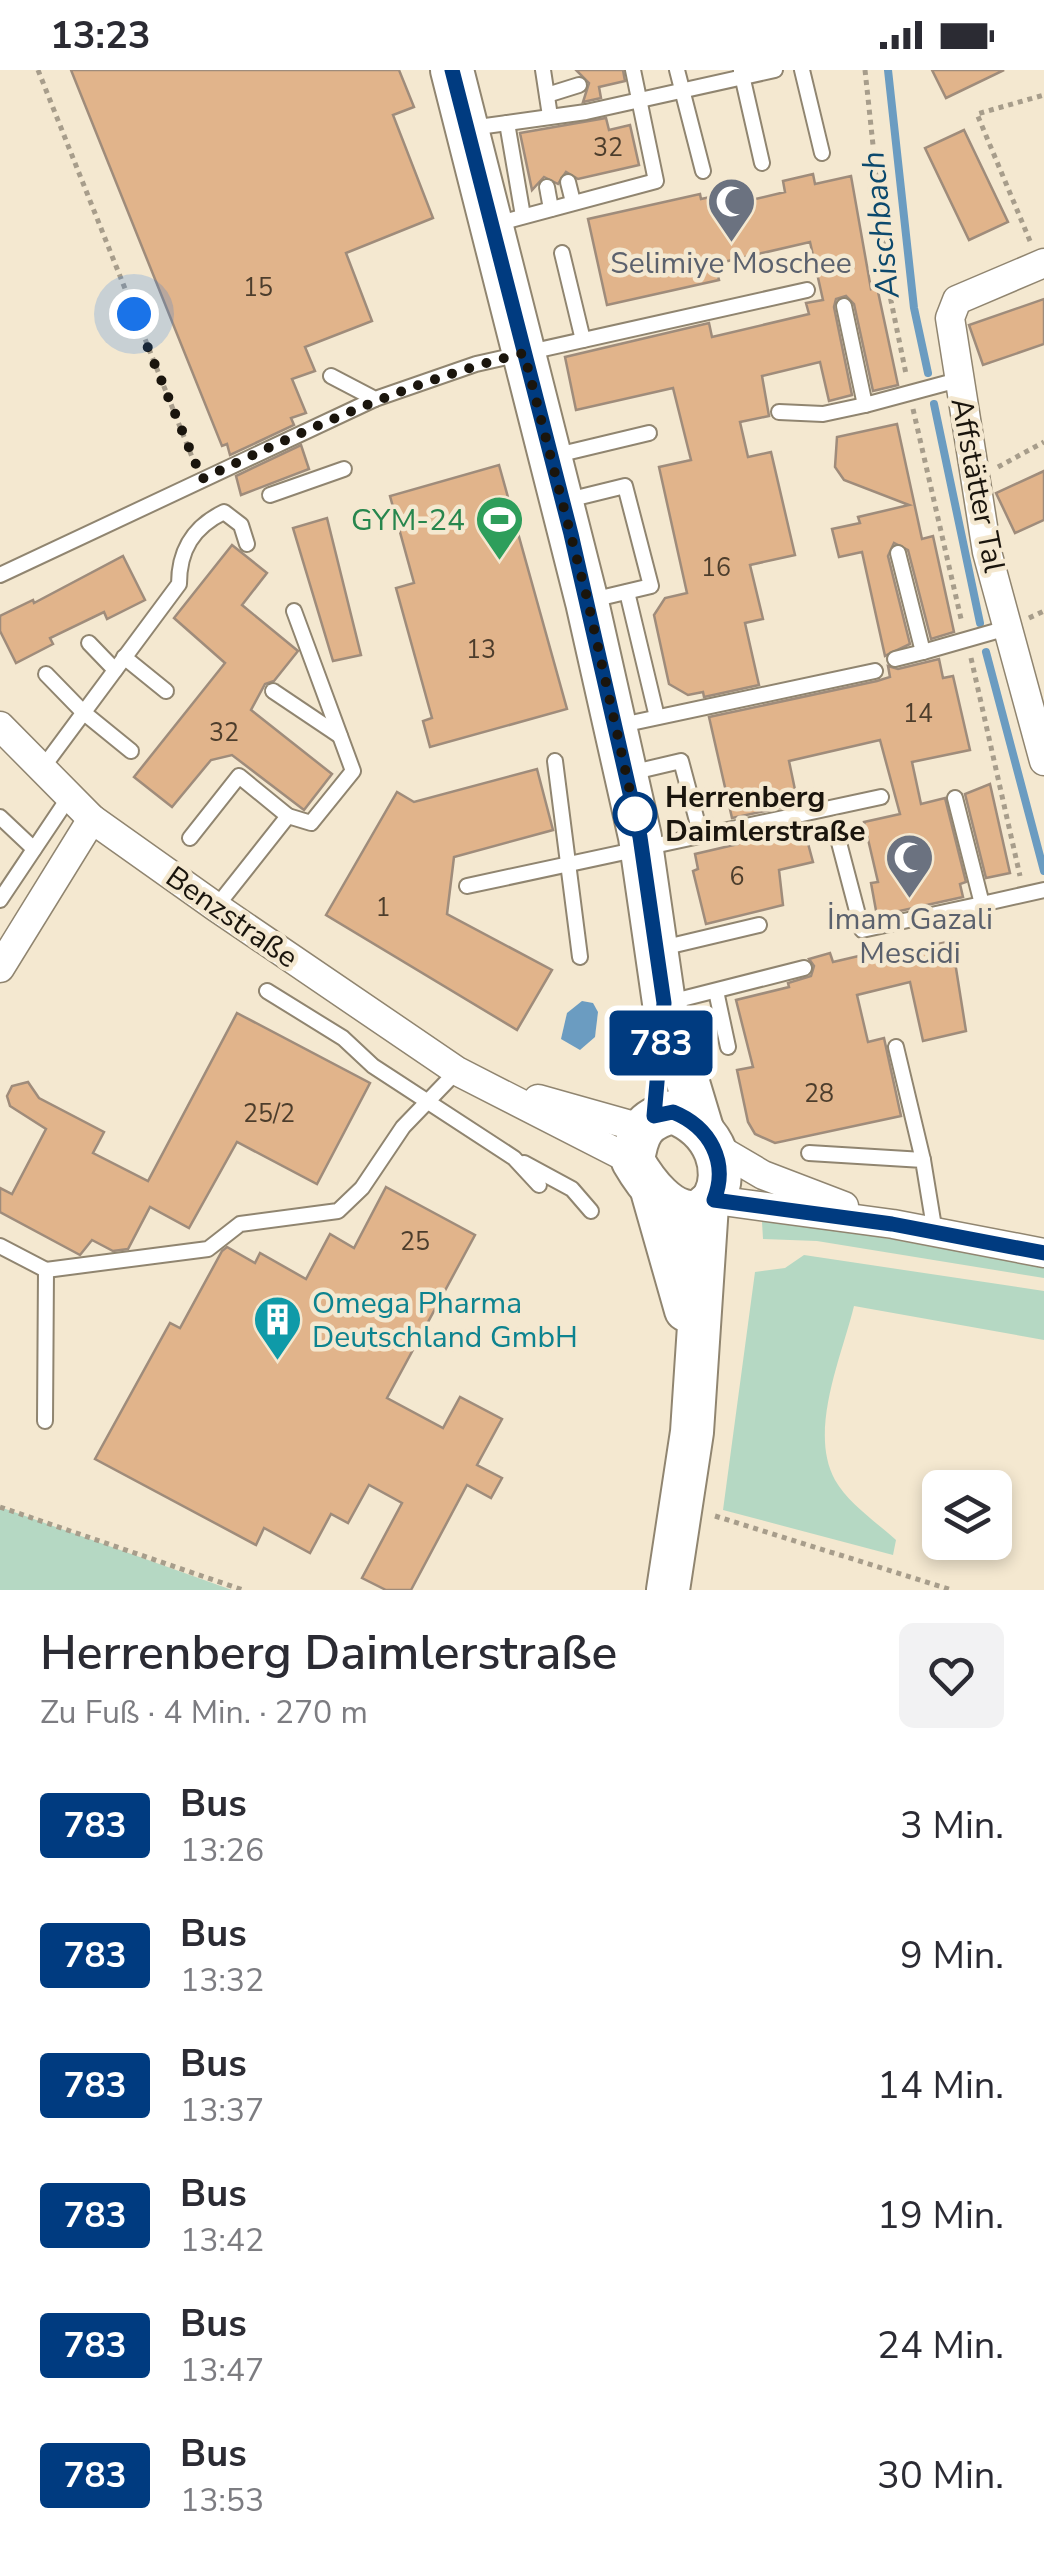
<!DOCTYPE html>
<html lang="de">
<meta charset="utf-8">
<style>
:root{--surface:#fff;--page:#f2f2f3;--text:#2b2b33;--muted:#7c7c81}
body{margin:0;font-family:"Nunito Sans",sans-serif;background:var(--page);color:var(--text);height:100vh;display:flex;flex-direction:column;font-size:38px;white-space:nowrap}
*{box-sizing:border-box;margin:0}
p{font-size:32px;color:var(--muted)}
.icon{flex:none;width:55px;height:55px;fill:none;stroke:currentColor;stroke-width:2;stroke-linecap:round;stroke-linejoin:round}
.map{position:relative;height:1520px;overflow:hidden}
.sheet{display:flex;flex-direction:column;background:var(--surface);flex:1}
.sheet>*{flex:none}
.badge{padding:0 20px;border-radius:8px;font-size:35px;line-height:65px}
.tools{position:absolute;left:922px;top:1400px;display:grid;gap:20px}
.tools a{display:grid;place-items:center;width:90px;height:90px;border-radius:15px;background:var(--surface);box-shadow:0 5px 15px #0003;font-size:50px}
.you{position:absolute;width:50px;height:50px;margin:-25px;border:8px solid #fff;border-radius:50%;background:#1a73e8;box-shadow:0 0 0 15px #1a73e833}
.map>.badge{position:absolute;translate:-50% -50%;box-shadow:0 0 0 5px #fff}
.round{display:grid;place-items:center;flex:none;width:105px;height:105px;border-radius:15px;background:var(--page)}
.summary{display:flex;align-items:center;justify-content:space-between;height:170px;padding:0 40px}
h1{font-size:48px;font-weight:600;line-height:75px}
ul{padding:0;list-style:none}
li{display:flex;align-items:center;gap:30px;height:130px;padding:0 40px}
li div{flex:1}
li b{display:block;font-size:38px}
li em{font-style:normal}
li .badge{min-width:110px;font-weight:700;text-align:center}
.status{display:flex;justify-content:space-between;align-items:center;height:70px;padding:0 50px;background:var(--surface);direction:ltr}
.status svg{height:28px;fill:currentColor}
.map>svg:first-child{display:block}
</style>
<div class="status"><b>13:23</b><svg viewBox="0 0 49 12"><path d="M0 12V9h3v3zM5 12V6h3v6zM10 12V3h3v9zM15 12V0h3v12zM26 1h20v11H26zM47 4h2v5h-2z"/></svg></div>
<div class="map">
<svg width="1044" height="1520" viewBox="0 0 1044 1520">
<rect width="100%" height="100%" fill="#f4e8d0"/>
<g fill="#b5d8c3">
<polygon points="762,1152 807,1154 1044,1197 1044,1208 817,1171 763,1169"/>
<path d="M 804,1185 L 1044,1221 L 1044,1270 L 854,1236 C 842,1286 808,1361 835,1410 C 848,1433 876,1452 896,1470 L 893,1485 L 723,1440 L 755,1202 L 785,1198 Z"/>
<polygon points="0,1437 232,1520 0,1520"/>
</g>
<polygon fill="#6b9cc1" points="582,931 593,933 598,942 595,967 580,980 561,969 567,943"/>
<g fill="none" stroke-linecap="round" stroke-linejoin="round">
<g stroke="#6b9cc1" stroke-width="8">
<polyline points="888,0 914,238 928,303"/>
<polyline points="934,334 980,553"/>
<polyline points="986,582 1044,801"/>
</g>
</g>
<g fill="#e1b48b" stroke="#9f8c7b" stroke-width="2.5">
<polygon points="71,0 399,0 414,37 393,45 433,148 346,183 372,251 305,277 315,301 292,309 306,343 291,348 294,355 230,385 227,374 222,376"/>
<polygon points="576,0 623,0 625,11 599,17 601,28 583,32 589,13"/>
<polygon points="932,0 1004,0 946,28"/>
<polygon points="606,48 609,60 630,55 639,95 578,109 566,102 558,114 544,107 532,120 520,63"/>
<polygon points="964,60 1008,152 969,170 925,78"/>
<polygon points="813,104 815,114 851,106 871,219 877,217 898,315 873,321 854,234 846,226 836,229 834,237 852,325 829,331 820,292 762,306 769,346 740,352 748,387 771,382 795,485 750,495 763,549 745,553 759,615 704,627 703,622 688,625 669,614 654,545 665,528 687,523 659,397 691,390 673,318 576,340 565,287 709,253 712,267 809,244 806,233 823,230 810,172 715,194 719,210 607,235 588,149 700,124 701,129 744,120 747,131 785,122 783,111"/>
<polygon points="1044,229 1044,274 983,295 969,255"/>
<polygon points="897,354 922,469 933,466 954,562 931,569 908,480 894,473 888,486 910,574 885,586 862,482 839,487 832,459 860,453 858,447 909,435 844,410 835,397 837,367"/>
<polygon points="301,375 309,399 241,425 236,406"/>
<polygon points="499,395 567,639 430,677 423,651 432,648 396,518 414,513 390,426"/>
<polygon points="1044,401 1044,450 1015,463 996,423"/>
<polygon points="327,448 361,585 333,591 293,458"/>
<polygon points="232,475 267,503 242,535 298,581 274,611 265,614 251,640 332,704 304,740 232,685 211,690 172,737 134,707 225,593 174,548"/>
<polygon points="123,486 145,530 107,549 104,542 50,568 53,574 16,593 0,561 0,546 33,530 34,533"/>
<polygon points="939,589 943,608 953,606 970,680 912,692 921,734 945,728 966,812 960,814 963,827 877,846 871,813 878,812 864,752 900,744 880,670 789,691 798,734 732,748 709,647 877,611 890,607 888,596 898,599"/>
<polygon points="537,699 553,760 454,787 447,844 552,900 517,960 326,845 397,722 414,732"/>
<polygon points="990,714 1010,803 986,808 965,724"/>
<polygon points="803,755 813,792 779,800 783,835 706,854 693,801 698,799 695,784 738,774 737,769"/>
<polygon points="947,872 951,892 955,892 966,961 923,971 910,912 857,925 868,972 884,968 901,1046 775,1073 755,1064 748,1052 737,1000 753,997 736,930 789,917 788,913 811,906 814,896 809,889 830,883 833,892 876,882 878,887"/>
<polygon points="237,943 370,1013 317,1114 237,1072 189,1158 150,1137 128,1179 113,1181 92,1170 80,1185 0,1142 0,1118 12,1124 46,1059 10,1036 7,1026 12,1016 28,1012 39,1028 104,1062 93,1083 148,1111"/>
<polygon points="386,1117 475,1165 387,1328 443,1358 460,1327 502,1349 477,1395 502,1408 491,1428 467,1415 411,1520 386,1520 362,1508 402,1433 369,1415 348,1453 331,1444 310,1483 264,1458 256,1475 95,1389 170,1253 180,1258 222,1181 227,1177 255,1193 260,1183 306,1209 330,1164 354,1178"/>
</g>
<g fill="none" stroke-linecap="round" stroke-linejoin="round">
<defs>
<g id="service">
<polyline points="543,0 550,46"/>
<polyline points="677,0 703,101"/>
<polyline points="802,0 822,83"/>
<polyline points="741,1 762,93"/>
<polyline points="547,25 579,15"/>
<polyline points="507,53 523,146"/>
<polyline points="471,58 586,42 775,0"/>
<polyline points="568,112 573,132"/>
<polyline points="547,117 551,139"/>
<polyline points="496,154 656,111 633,0"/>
<polyline points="562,183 583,270"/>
<polyline points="844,236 865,335 958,310"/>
<polyline points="331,306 375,329 476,294 807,220"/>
<polyline points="779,342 823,344 865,335"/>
<polyline points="557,385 649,363"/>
<polyline points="270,425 344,399"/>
<polyline points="564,431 625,416 651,516 592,530"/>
<polyline points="0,505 375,329"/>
<polyline points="627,522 657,647"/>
<polyline points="89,573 115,600"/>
<polyline points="923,582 1007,558"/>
<polyline points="124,587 166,621"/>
<polyline points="895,589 923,582 898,483"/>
<polyline points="46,604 83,642 131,681"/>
<polyline points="273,621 340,666"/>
<polyline points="617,656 875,601"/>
<polyline points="555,691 580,887"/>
<path d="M 41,700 L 179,514 C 179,480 193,457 224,442 L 241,455 L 247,474"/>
<polyline points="630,703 681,691 701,766"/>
<polyline points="955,728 982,834 1044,820"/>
<polyline points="0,747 34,779"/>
<polyline points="837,765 862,860 982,834"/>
<polyline points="190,768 239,706 288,746"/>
<polyline points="467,816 881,727"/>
<polyline points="0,830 69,727"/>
<polyline points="216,837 288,746 311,753 353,701 294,541"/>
<polyline points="662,878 759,855"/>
<polyline points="267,921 343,968 373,996 514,1088 539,1115"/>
<polyline points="716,921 728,977"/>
<polyline points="670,932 804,898"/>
<polyline points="896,977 923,1090"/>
<polyline points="809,1083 923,1090 935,1163"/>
<polyline points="524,1093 572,1119 591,1141"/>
<polyline points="0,1176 46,1200"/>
<polyline points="45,1351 46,1200 208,1179 240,1154 338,1141 362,1118 403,1057 457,1001"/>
</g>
<g id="minor">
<polyline points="1044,193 957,230 950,248 987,482 1044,691"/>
<polyline points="0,656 92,749 216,837 457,1001 633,1091"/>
<polyline points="0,898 92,749"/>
<polyline points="538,1029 641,1058"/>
<polyline points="712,1075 763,1105 844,1136"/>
<polyline points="715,1130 893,1154 1044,1183"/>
</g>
<g id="primary">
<polyline points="452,0 587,532 640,767 664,933 702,1059"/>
<path d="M 673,1042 C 765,1078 705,1215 633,1091 C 637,1063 643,1049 673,1042 Z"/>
<polyline points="653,1124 686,1240"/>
<polyline points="668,1520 692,1362 707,1135"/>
</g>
</defs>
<use href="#service" stroke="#908570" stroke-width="18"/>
<use href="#minor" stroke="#908570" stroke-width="31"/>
<use href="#primary" stroke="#908570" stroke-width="46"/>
<g stroke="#a79d8b" stroke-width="5" stroke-dasharray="5 5" stroke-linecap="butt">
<polyline points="38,0 196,397"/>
<polyline points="865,0 888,216 906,304"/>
<polyline points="1030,171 977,44 1044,25"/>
<polyline points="913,339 962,553"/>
<polyline points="998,397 1044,372"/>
<polyline points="1029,548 1044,541"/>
<polyline points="971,588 1020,806"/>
<polyline points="0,1437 243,1520"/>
<polyline points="715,1446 952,1520"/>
</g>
<use href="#service" stroke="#fff" stroke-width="14"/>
<use href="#minor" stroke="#fff" stroke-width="28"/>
<use href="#primary" stroke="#fff" stroke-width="42"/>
</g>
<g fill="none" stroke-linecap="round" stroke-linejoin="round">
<defs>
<path id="line" d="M 452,0 L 571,464 L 640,767 L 664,933 L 654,1046 L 673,1042 C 710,1057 729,1092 714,1130 L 892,1154 L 1044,1183"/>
</defs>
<use href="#line" stroke="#fff" stroke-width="22"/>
<use href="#line" stroke="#003b80" stroke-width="15"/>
<path stroke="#1a150d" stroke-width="10" stroke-dasharray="0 18" d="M 134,244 L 202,409 C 308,359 410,311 524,283 L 588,532 L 635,744"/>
</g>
<defs>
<symbol id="mosque-pin" viewBox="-11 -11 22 30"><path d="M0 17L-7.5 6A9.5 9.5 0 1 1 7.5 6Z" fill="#6b7280" stroke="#f4e8d0"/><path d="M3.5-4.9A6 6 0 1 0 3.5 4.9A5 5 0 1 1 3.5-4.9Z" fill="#fff"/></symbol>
<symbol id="stadium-pin" viewBox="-11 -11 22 30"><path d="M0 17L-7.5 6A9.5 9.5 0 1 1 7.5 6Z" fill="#2e9e5b" stroke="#f4e8d0"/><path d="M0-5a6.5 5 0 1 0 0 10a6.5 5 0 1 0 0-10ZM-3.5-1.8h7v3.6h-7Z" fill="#fff"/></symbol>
<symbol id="building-pin" viewBox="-11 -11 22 30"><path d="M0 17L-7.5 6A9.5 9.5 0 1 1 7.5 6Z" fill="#0f9aa8" stroke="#f4e8d0"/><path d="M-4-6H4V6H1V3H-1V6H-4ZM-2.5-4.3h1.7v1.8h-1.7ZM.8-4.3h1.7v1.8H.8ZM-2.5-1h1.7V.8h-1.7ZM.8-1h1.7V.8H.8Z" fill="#fff"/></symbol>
</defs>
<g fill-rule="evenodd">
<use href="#mosque-pin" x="704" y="104" width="55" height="75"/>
<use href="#stadium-pin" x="472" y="422" width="55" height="75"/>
<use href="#mosque-pin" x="882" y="760" width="55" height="75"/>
<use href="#building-pin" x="250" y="1222" width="55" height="75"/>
</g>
<circle fill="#fff" stroke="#003b80" stroke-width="5" cx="635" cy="744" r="20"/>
<g text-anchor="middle" stroke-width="9" stroke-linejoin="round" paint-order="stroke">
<g font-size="25" fill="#4c3d2c">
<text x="608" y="86">32</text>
<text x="258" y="226">15</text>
<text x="716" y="506">16</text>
<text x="481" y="588">13</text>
<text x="918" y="652">14</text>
<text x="224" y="671">32</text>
<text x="737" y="815">6</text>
<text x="383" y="846">1</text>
<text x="819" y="1032">28</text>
<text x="269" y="1052">25/2</text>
<text x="415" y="1180">25</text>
</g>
<g font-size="30" fill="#5b616d" stroke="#f4e8d0">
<text x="731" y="203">Selimiye Moschee</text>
<text x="910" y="859">İmam Gazali<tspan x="910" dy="34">Mescidi</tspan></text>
</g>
<g font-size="30" fill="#1a150d" stroke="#f4e8d0">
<text transform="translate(978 415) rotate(79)" y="10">Affstätter Tal</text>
<text transform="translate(232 847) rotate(35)" y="10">Benzstraße</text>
</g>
<g font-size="30" fill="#27864d" stroke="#f4e8d0" text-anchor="end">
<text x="465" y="460">GYM-24</text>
</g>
<g font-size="30" font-weight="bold" fill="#1a150d" stroke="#f4e8d0" text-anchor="start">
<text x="665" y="737">Herrenberg<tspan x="665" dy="34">Daimlerstraße</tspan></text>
</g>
<g font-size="30" fill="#0d838f" stroke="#f4e8d0" text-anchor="start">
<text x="312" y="1243">Omega Pharma<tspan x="312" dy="34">Deutschland GmbH</tspan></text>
</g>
<g font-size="32" font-style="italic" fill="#0c496d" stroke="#f4e8d0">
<text transform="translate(880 155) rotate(-96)" y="11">Aischbach</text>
</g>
</g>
</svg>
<div class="tools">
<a><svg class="icon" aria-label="layers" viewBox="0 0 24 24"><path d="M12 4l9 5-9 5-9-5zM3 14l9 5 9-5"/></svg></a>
</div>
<div class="you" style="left:134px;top:244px"></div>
<b class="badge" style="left:661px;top:973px;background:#003b80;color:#fff">783</b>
</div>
<section class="sheet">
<div class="summary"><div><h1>Herrenberg Daimlerstraße</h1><p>Zu Fuß · 4 Min. · 270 m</p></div><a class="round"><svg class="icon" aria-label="heart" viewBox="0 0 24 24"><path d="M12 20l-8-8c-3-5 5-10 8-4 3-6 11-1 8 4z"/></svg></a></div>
<ul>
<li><span class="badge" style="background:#003b80;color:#fff">783</span><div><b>Bus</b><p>13:26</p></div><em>3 Min.</em></li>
<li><span class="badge" style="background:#003b80;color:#fff">783</span><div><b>Bus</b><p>13:32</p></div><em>9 Min.</em></li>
<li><span class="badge" style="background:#003b80;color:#fff">783</span><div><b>Bus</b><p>13:37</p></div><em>14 Min.</em></li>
<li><span class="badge" style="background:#003b80;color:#fff">783</span><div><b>Bus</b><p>13:42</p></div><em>19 Min.</em></li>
<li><span class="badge" style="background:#003b80;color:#fff">783</span><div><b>Bus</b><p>13:47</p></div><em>24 Min.</em></li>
<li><span class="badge" style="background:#003b80;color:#fff">783</span><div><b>Bus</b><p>13:53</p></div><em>30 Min.</em></li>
</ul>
</section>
